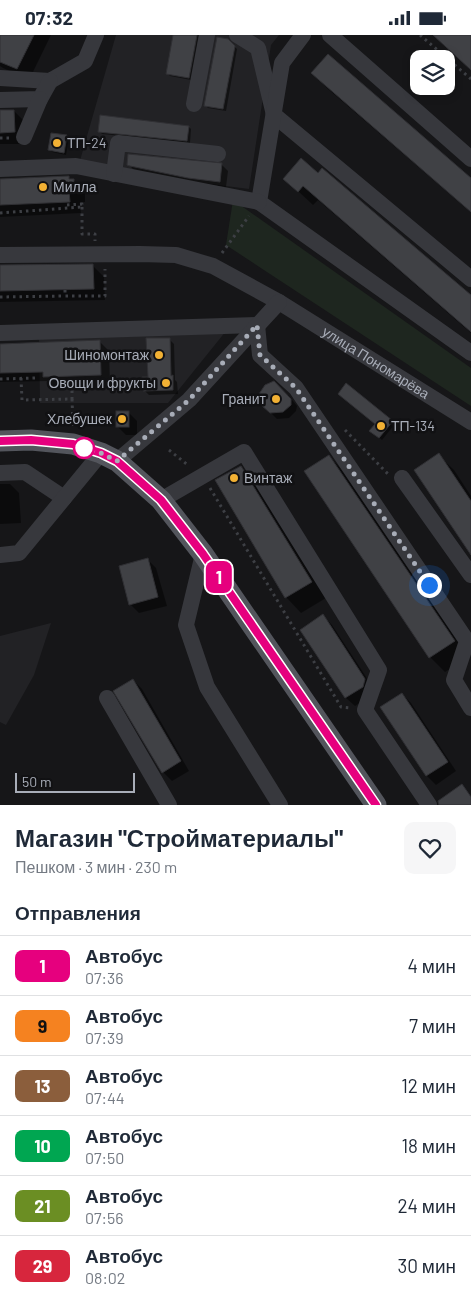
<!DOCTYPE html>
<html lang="ru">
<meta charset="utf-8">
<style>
:root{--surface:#fff;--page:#f6f6f7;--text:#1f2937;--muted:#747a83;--line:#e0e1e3}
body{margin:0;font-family:Barlow,sans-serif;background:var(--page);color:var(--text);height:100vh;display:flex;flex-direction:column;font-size:19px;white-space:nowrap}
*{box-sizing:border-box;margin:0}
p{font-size:16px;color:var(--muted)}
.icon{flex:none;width:28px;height:28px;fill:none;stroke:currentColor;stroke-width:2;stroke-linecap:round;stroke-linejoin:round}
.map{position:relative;height:770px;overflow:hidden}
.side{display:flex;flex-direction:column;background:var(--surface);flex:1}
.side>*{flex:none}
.badge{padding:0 10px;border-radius:8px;font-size:18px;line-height:32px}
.tools{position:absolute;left:410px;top:15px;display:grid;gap:10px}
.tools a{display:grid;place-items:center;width:45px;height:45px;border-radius:10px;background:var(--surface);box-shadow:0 2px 8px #0003;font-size:25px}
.scale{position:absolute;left:15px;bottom:12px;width:120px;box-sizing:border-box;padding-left:5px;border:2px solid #a8adb8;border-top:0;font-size:14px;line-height:18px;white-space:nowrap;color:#a8adb8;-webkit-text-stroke:4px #111113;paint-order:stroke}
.you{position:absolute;width:25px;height:25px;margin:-12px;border:4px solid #fff;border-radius:50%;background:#1a73e8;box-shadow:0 0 0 8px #1a73e833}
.map>.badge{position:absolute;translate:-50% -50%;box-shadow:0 0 0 2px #fff}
h2{padding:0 15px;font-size:19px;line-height:45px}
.round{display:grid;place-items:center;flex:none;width:52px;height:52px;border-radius:10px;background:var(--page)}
.overview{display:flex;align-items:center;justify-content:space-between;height:85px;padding:0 15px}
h1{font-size:24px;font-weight:700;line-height:38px}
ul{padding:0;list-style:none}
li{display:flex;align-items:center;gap:15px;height:60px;padding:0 15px;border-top:1px solid var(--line)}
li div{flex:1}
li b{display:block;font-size:19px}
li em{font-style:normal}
li .badge{min-width:55px;font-weight:700;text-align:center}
.status{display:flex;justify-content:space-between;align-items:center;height:35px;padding:0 25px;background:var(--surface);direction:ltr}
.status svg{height:14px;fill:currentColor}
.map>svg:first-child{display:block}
</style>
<div class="status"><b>07:32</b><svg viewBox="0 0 49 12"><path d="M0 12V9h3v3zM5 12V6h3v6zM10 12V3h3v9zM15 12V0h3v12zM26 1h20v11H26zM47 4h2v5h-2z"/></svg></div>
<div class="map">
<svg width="471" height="770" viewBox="0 0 471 770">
<rect width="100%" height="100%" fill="#161618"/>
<g fill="#222225">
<polygon points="116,0 279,0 271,10 249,154 126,138 79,129"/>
<polygon points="226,296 168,368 40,368 39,304"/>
<polygon points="51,588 34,640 6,690 0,687 0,601"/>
</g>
<polygon fill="#1e261f" points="233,165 471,333 471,371 226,210"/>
<g fill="#0007">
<polygon points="2,0 51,0 29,45 3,33 0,31 0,4"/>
<polygon points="174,0 199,0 191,45 170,41 167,38"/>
<polygon points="227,5 237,14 226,76 208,73 206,71"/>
<polygon points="313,38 471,144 471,177 328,54"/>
<polygon points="0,76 14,76 25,87 26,109 0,109"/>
<polygon points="189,92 191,94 190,108 102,99 99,96"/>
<polygon points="66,102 69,104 66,120 52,117 49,114"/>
<polygon points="301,125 471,262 471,298 318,165 313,170 285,144"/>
<polygon points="128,129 222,130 228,136 226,152 195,148 134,135"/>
<polygon points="68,143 73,145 85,157 85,167 80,167 81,178 0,182 0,145"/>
<polygon points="0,231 93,231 104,242 105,265 0,267"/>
<polygon points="169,304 174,309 175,345 177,347 178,359 149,360 144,355"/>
<polygon points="99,306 109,316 110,349 54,351 49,346 0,347 0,309"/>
<polygon points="347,350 395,389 382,405 374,398 376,389"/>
<polygon points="288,360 297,371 296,376 289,383 277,384 262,369"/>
<polygon points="128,377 137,386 137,400 126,400 117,391"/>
<polygon points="438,420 454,435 471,461 471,517"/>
<polygon points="329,421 344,437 469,622 445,637 430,622"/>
<polygon points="240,432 256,447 326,563 301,578 286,562 216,446"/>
<polygon points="0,449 10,449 19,458 21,488 0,489"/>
<polygon points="147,524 156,533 167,571 139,578 130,569"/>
<polygon points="323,581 332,590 374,654 371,661 355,671 346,663 302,595"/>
<polygon points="133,645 142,654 189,736 172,746 163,737"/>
<polygon points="402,659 411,668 456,736 436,750 427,741 382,673"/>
</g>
<g fill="#404145" stroke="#303034">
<polygon points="0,0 34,0 17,34 0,27"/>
<polygon points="173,0 197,0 189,43 166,39"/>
<polygon points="433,0 471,0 471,35"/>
<polygon points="217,2 228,4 235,11 223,74 204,71"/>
<polygon points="328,19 471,143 471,177 311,38"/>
<polygon points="0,75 14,75 15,97 0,98"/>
<polygon points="100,80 189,91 187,106 98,97"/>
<polygon points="51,98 67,100 64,118 48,115"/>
<polygon points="128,119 222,128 220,147 188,143 130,131 127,130"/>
<polygon points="301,123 318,138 322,133 471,260 471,297 303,151 298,157 283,144"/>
<polygon points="69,141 69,144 74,144 74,156 69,156 70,167 0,170 0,144"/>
<polygon points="93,229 94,254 0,256 0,230"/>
<polygon points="146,303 170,303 171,341 173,340 173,355 143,356 142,342 148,342"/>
<polygon points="100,305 101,340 43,342 43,337 0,338 0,309"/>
<polygon points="274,346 291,364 291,370 283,377 270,378 260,369 259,359 265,350"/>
<polygon points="346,348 393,386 379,403 369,396 375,389 338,359"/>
<rect x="116" y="376" width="13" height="16"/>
<polygon points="439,418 471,466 471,520 414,435"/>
<polygon points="329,420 455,606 429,623 304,436"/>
<polygon points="241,431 312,547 285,563 215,445"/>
<polygon points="148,523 158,562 129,570 119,531"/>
<polygon points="323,579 365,644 363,652 345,663 300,595"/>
<polygon points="133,644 181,726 162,738 113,656"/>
<polygon points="402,658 448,727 426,741 380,672"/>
<polygon points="462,749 471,762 471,770 439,770 438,766"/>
</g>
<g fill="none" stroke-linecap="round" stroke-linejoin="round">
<g stroke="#3d3f44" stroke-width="3" stroke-dasharray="2.5 4" stroke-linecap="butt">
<polyline points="420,0 471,44"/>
<polyline points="0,103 9,103"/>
<polyline points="67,170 82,169 82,172"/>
<polyline points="82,172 82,199 95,199 95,206"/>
<polyline points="0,178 82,172"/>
<polyline points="222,218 249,181"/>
<polyline points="65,255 65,261 105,261 105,234"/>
<polyline points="0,262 65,261"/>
<polyline points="21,343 22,365 72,364 72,355"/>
<polyline points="0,344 35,343"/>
<polyline points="72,364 73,391"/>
<polyline points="345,395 388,439"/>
<polyline points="169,415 189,431"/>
<polyline points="210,453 341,672 352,673"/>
</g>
<g stroke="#37383d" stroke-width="16">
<polyline points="237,0 258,13 274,80 471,244"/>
<polyline points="303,0 282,28 259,167 471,318"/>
<polyline points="330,0 471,124"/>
<polyline points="0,43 50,46 85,26 96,0"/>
<polyline points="0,65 40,64 50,46"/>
<polyline points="194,69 207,0"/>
<polyline points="24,102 40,64"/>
<polyline points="0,134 76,131 259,167"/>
<polyline points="114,139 118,108 218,119"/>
<path id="s1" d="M 0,220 L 140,219 L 176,220 L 213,231 L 279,267 L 471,387"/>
<polyline points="0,298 257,290 260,320 296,353 467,606 454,645 471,673"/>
<polyline points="117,426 189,365 279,267"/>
<polyline points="0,438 25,437 64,463"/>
<polyline points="402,443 471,540"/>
<polyline points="161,465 244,417 379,635 365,675 429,770"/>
<polyline points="203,519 186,590 207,652 280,770"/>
<polyline points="0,520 19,518 101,418"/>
<polyline points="107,663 169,770"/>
</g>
<polyline stroke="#53555c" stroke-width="21" points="0,406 31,405 73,409 101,418 117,426 161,465 203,519 376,770"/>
</g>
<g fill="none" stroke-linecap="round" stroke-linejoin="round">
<defs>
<polyline id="line" points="0,406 31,405 73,409 101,418 117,426 161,465 203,519 376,770"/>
</defs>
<use href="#line" stroke="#fff" stroke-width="11"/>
<use href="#line" stroke="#e6007e" stroke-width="8"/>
<polyline stroke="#a8adb8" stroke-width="5" stroke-dasharray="0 9" points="84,413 101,418 117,426 189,365 257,290 260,320 296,353 429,550"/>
</g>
<g fill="#f2b134" stroke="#111113" stroke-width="2">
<circle cx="57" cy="108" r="5"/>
<circle cx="43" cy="152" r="5"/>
<circle cx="159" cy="320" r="5"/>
<circle cx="166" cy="348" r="5"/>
<circle cx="276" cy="364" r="5"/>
<circle cx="122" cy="384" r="5"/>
<circle cx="381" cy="391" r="5"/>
<circle cx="234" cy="443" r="5"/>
</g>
<circle fill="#fff" stroke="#e6007e" stroke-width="2.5" cx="84" cy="413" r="10"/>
<g text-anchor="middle" stroke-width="5" stroke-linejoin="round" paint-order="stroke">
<g font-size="14" fill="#a8adb8" stroke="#111113" text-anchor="start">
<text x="67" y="113">ТП-24</text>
<text x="53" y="157">Милла</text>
<text x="149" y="325" text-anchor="end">Шиномонтаж</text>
<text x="156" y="353" text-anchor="end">Овощи и фрукты</text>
<text x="266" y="369" text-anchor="end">Гранит</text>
<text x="112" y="389" text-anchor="end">Хлебушек</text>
<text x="391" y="396">ТП-134</text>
<text x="244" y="448">Винтаж</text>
</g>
<g font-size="14" fill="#a8adb8" stroke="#111113">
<text dy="5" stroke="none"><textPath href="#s1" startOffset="404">улица Пономарёва</textPath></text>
</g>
</g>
</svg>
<div class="tools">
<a><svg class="icon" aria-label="layers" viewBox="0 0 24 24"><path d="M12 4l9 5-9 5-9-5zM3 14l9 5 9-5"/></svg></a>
</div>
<div class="scale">50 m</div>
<div class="you" style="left:429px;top:550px"></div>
<b class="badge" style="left:219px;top:542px;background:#e6007e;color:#fff">1</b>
</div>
<section class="side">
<div class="overview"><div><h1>Магазин &quot;Стройматериалы&quot;</h1><p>Пешком · 3 мин · 230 m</p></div><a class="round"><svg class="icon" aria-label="heart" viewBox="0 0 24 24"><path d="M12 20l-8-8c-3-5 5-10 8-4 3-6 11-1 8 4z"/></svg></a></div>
<h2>Отправления</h2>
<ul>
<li><span class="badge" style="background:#e6007e;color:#fff">1</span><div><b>Автобус</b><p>07:36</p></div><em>4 мин</em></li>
<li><span class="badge" style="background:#f58220;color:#111">9</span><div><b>Автобус</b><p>07:39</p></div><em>7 мин</em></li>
<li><span class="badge" style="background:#8b5e3c;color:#fff">13</span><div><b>Автобус</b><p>07:44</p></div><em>12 мин</em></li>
<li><span class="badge" style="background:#00a651;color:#fff">10</span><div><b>Автобус</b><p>07:50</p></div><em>18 мин</em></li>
<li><span class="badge" style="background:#6b8e23;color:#fff">21</span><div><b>Автобус</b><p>07:56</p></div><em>24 мин</em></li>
<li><span class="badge" style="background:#d7263d;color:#fff">29</span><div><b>Автобус</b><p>08:02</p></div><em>30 мин</em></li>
</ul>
</section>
